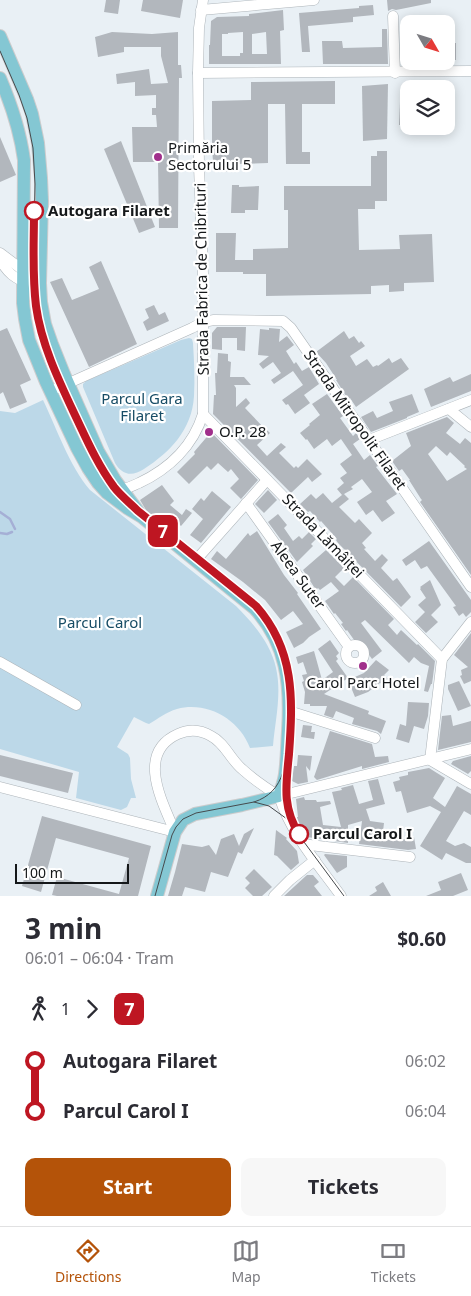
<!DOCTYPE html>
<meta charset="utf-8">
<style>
:root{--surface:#fff;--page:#f7f7f7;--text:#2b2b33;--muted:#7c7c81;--line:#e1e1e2;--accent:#b45309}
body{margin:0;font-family:"Noto Sans",sans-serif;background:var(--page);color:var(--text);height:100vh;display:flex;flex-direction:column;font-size:19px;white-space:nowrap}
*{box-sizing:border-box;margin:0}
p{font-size:16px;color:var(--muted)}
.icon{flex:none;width:28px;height:28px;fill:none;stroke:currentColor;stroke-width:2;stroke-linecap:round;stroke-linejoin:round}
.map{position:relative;height:896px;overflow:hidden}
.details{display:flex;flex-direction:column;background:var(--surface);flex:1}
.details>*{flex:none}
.badge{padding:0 10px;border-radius:8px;font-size:18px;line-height:32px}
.needle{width:32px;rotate:129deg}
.buttons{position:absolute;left:400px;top:15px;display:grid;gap:10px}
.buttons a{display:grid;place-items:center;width:55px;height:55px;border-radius:10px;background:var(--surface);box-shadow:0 2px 12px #0003;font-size:25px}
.scale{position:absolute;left:15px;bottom:12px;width:114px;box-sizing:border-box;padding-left:5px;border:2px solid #15181a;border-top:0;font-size:14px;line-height:18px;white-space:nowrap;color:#15181a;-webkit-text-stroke:4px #fff;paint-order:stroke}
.map>.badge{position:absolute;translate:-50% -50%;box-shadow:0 0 0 2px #fff}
.legs{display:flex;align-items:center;gap:8px;height:55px;padding:0 25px;font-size:16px}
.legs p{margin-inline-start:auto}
.overview{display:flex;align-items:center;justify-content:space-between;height:85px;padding:0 25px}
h1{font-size:28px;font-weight:700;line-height:38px}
.cta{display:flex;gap:10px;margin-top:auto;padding:10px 25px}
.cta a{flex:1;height:58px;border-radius:10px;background:var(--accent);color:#fff;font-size:20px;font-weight:700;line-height:58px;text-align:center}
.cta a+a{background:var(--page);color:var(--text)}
ul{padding:0 25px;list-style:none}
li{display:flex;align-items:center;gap:18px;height:50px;font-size:19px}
li i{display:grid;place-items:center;width:8px;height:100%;margin:0 6px;background:currentColor}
li i::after{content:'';width:12px;height:12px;margin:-6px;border:4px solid;border-radius:50%;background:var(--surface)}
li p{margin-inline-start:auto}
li:first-child i{background:linear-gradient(#0000 50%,currentColor 0)}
li:last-child i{background:linear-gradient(currentColor 50%,#0000 0)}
.dock{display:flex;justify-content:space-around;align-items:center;height:70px;border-top:1px solid var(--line);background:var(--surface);font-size:14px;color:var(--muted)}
.dock a{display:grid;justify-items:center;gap:2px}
.dock .current{color:var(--accent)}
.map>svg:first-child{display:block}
</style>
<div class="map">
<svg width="471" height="896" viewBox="0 0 471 896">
<rect width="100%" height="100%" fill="#e9f0f5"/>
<g fill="#bcd8e8">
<path d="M 189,338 L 192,339 L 193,343 C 194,360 195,379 194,396 C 192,430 170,452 144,469 C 132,477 122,475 115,463 L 83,387 L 83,384 L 86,381 L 181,340 Z"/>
<path d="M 43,400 C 57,429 69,465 90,490 L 236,606 C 253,623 271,644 276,668 C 282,694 275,721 273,746 L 250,748 C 239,719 207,701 177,709 C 166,712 158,719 149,724 L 146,723 L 134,717 L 117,747 L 128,754 L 130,758 L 131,779 L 136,798 L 131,798 L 127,807 L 121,810 L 76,798 L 79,772 L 0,749 L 0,411 L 15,413 Z"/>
</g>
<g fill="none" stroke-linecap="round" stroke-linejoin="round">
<g stroke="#a5afd5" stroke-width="2.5">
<polyline points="0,512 10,519 15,529"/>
<polyline points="0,533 7,534 12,532"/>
</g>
</g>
<g fill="#b2b7bd" fill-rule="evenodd">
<polygon points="106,0 120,0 118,14 104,12"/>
<polygon points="143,0 183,0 180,18 141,11"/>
<polygon points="387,0 431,0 431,3 396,10 392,9 388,11"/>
<polygon points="373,5 374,15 353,17 353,22 308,26 310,52 302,52 299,13 359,8 359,6"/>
<path d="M 283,10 L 284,30 L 280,31 L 281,64 L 209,64 L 209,45 L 210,45 L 211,21 L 217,17 L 249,16 L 249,14 ZM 243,32 L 243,53 L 240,53 L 240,56 L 222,56 L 222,34 L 228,34 L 228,33 ZM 266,32 L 267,54 L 252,54 L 252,34 Z"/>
<polygon points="382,29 387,29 388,64 323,64 322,41 342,41 343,48 382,47"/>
<polygon points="112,32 152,34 178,32 178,65 181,65 182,78 179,78 178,228 159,228 158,162 133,162 132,127 157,127 156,115 152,115 152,108 156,108 156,95 135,96 135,82 117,84 116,74 149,69 151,84 168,83 161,56 161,47 124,47 124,52 98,57 95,37"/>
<rect x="446" y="43" width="10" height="17"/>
<polygon points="335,81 335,104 302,104 302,152 310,152 310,164 286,164 285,104 268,104 268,163 237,164 237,171 214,172 212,149 212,101 251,100 251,82"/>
<polygon points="388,84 387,139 363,141 362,86"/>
<polygon points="400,102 409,102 409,125 399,125"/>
<polygon points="0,137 16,175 0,182"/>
<polygon points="121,141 155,227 139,233 104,149"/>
<polygon points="377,151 387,151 387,201 375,201 375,209 358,209 359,250 400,249 399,235 432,234 434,282 404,283 404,291 389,292 389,285 371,286 371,294 266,296 266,274 243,274 243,272 216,272 216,233 236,233 235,260 253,260 253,249 288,248 288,210 284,210 284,186 371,186 371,156 377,156"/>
<polygon points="232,185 239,185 239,187 259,186 258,210 245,210 245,213 231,213"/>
<polygon points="101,261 137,344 89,367 50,282 62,278 72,300 82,296 99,289 89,267"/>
<polygon points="154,305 159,315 165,312 169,321 147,331 143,322 149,318 145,309"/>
<polygon points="217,327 246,327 245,351 237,350 237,338 222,338 222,350 212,349 212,333"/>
<polygon points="7,328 31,380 20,385 27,402 10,409 3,392 0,394 0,331"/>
<polygon points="269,328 280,329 279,342 287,336 294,345 286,351 294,364 296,362 302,371 309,367 319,384 304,395 310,403 295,414 288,404 286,405 282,400 303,385 293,371 274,384 271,380 281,373 273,362 263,369 259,364 269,356 258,355 260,329 269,330"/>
<polygon points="344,331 349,339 354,336 359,343 361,341 365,346 350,356 356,366 367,359 373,367 377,365 378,366 389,358 392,363 401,358 409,369 356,407 350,398 348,399 336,380 337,380 326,363 316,352"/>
<polygon points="218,353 228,354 228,361 231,362 230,377 244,377 251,385 234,385 236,388 236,407 246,398 250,403 245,408 263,427 264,427 270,433 257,445 267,456 281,443 286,447 279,453 294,468 296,466 298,468 307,459 322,474 312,482 308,477 291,493 213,414 214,395 216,395 215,373 217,373"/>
<polygon points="471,374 471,391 431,407 424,389 450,377 453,382"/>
<polygon points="327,394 343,416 340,418 353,436 356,433 360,439 353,444 364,460 370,455 378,466 376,467 397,494 386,501 395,513 382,522 373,510 366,515 357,502 372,492 362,479 351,487 353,489 344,494 349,499 339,507 355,523 359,519 372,533 362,543 366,548 364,549 375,561 382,554 388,560 381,568 393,581 397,578 411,597 401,607 338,543 336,540 337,539 321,521 320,522 310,511 308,512 300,504 311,494 316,499 323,493 332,503 342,495 337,489 344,483 340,478 347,473 340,464 352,455 341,439 332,446 327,439 314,449 307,439 306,440 300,433 310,425 309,424 320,415 312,404"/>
<polygon points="412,394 419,412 407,417 407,418 371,432 361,417 373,411 377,418 393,411 389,402"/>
<path d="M 447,417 L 454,423 L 446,433 L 460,444 L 465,438 L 471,443 L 471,575 L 420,502 L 422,500 L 421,499 L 409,480 L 410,480 L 402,469 L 399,471 L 392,461 L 411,446 L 406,433 ZM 436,446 L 447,456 L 450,452 L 465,466 L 464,467 L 467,469 L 447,481 L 428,454 Z"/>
<polygon points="211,432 258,480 241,499 230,488 239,479 231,469 228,472 218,463 211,470 207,466 189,484 177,472 195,454 194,452"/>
<polygon points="162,485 174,501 170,505 182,515 186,509 192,513 181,526 175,520 168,528 146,510 140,500"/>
<polygon points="268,490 277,500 264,513 255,504"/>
<polygon points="212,491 231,507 201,543 190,535 203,519 192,509 201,498 204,501"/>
<polygon points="278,514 287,525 284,528 293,541 299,536 302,539 309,532 316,539 311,544 313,546 297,562 268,522"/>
<polygon points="257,531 284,575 298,593 297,594 321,629 309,637 303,643 294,648 286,632 303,624 293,611 281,620 265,600 243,582 211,559 217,551 226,559 248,533 250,536"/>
<polygon points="429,541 471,600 471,612 466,617 463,613 459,616 453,607 456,606 427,566 421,569 415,560 406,566 402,560"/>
<polygon points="326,550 344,568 335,577 344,586 353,577 394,619 388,625 397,635 401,630 417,645 418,644 435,661 432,684 431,684 428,692 424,691 429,666 421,663 414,657 409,663 365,620 361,623 382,651 372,659 360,642 357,644 347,630 346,631 341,624 343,623 335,613 334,614 325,601 339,591 331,582 320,590 318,588 316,590 303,570"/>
<polygon points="430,580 441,605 431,615 438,622 426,633 415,622 425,612 418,605 426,598 420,589 421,588 420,587"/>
<polygon points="471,633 471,681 464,684 460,676 462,675 461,670 468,667 454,655"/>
<polygon points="330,640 339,653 336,656 338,659 336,661 348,678 324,694 369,711 368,714 386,721 381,734 377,731 352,724 354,718 336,711 333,718 324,715 327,706 310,706 310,704 304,704 305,692 302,682 304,681 302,675 307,674 303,662 298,664 296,657 314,651 322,680 333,672 318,649"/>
<polygon points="376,660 389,670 384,675 388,679 382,684 380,683 368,692 355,697 348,680 364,673"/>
<polygon points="459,681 471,706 458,711 448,689 448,685"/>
<polygon points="408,702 429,703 428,716 424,729 414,726 409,743 396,739 400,724 406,726"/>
<polygon points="451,715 453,726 471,721 471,742 438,750 442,716"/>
<polygon points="303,725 312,726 311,732 315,732 314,739 301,737"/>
<polygon points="330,731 372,744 375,757 388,756 389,762 362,769 362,766 317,780 314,777"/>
<polygon points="0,755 73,773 68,793 0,776"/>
<polygon points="298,755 312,756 310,771 306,766 308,782 298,784 292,781 294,766 297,766"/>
<polygon points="471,756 471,771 468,774 451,764 453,761"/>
<polygon points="429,768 445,778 433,798 445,807 457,786 471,794 471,815 464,811 446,841 455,846 464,843 471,847 471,863 466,863 446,853 442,860 420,846 441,812 430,806 407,813 401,791 396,792 393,782 400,780 399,777 408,775 408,772"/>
<polygon points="378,779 385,804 366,809 370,821 384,823 382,840 405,839 414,837 416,849 408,850 359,844 362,821 348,825 348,843 307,837 297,821 297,817 298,817 296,799 304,797 305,800 316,800 317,802 330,801 331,804 320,807 323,825 341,827 332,792 342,790 341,788 353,785 359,804 373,800 368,781"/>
<polygon points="42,816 151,846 138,896 57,896 52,895 57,877 119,894 129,858 56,838 41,892 22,886"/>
<polygon points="254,828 242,854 238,852 228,877 211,872 205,892 185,887 182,896 168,896 175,872 182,844 202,847 209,845 216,855 221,839 234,834 239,846 244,834"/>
<polygon points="276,830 287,838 286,839 297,851 299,863 291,870 277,856 274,855"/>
<polygon points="325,854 347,856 347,867 337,873 324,855"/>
<polygon points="254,869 272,887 262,896 253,896 245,888 250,883 245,878"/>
<polygon points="461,873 468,890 453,896 426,896 441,890 438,882"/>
<polygon points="307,875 313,875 319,882 314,886 322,896 284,896"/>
<polygon points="383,882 391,896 369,896 377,891 375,887"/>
</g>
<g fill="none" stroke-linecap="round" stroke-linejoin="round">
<defs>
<g id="minor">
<polyline points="201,10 314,0"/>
<polyline points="393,16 395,73"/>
<polyline points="198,73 471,71"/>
<polyline points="0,253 40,283"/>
<path d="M 0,259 C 6,271 16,281 29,282"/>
<polyline points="51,391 192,328 203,322 214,320 283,321 291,328 471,587"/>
<polyline points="449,409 471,427"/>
<polyline points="203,414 442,659"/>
<polyline points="369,440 471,400"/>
<path d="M 96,479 C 104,482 112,488 121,489 C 127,489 134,485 139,483 C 169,469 193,446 203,414 L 203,274 L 199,166 L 198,73 L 199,28 L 203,0"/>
<polyline points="246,503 349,647"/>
<polyline points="196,560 267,480"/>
<polyline points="471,622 442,659 430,760 471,784"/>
<circle cx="355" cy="654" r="9"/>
<polyline points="0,662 76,705"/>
<polyline points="289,711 375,738"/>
<polyline points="0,787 175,832"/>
<polyline points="279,796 471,749"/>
<path d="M 279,796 C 291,834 318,864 341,896"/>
<path d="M 175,832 C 163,803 135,753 178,734 C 189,729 201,730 211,736 C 225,743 230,759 242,769 C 253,779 266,788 279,796"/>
<polyline points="303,843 310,845 410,857"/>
<polyline points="274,896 290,880 315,860"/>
</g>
<g id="major">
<polyline points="0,36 27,99 32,114 38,143 41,178 42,201 40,283 41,302 45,324 52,344 64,374 98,451 115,480 138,511"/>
<path d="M 0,78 C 12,106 20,130 24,160 L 23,303 L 25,319 L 29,340 L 46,382 L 77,448 L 88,468 L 98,483 L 107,493 L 127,508 L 142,517 L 254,608 C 287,643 291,685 288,731 C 287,745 287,760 285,774 C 284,782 281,789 279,796 L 242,805 L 195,814 L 183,820 L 175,832 L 157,896"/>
</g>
</defs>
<use href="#minor" stroke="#adb4b9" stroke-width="11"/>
<use href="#major" stroke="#cccccd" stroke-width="14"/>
<use href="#minor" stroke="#fff" stroke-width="10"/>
<use href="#major" stroke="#84c7d3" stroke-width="12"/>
<g stroke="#464a4d" stroke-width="1">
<path d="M 0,51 L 19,95 L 27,118 L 33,148 L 35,184 L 33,283 L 39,320 L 51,361 L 76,417 L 96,459 L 114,487 L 120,494 L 138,511 L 256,606 C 295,651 293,700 289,755 C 286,782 283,802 295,827"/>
<polyline points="254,802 269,806 287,819 344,896"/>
<path d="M 155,896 L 172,835 L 176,827 L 183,819 L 196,813 L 254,802 C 269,797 278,788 283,772"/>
</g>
</g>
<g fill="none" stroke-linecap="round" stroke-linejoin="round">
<defs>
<path id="line-1" d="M 34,211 C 34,242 32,274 36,306 C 41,343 58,379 74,413 C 86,438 97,464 114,487 C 121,496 130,503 138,511 L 256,606 C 295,650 293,699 289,754 C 286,785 282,807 299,834"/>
</defs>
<use href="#line-1" stroke="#fff" stroke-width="11"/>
<use href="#line-1" stroke="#be1622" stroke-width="8"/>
</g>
<g fill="#a02f8b" stroke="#fff" stroke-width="2">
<circle cx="158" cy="157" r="5"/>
<circle cx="209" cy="432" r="5"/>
<circle cx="363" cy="666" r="5"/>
</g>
<g fill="#fff" stroke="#be1622" stroke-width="2.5">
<circle cx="34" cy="211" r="9"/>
<circle cx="299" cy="834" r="9"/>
</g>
<g text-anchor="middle" stroke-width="4.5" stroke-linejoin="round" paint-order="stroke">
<g font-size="15" fill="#15181a" stroke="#fff" text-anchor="start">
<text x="168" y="153">Primăria<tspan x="168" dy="17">Sectorului 5</tspan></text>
<text x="219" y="437">O.P. 28</text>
<text x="363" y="688" text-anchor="middle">Carol Parc Hotel</text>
</g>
<g font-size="15" font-weight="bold" fill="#15181a" stroke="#fff" text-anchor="start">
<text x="48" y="216">Autogara Filaret</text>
<text x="313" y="839">Parcul Carol I</text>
</g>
<g font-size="15" fill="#15181a" stroke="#fff">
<text transform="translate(202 279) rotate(-91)" y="5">Strada Fabrica de Chibrituri</text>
<text transform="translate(355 420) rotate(55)" y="5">Strada Mitropolit Filaret</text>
<text transform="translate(323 536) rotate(46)" y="5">Strada Lămâiței</text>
<text transform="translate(298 575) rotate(54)" y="5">Aleea Suter</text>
</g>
<g font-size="15" fill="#174c65" stroke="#fff">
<text x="142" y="404">Parcul Gara<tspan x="142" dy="17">Filaret</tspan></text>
<text x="100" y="628">Parcul Carol</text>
</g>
</g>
</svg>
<div class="buttons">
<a><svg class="needle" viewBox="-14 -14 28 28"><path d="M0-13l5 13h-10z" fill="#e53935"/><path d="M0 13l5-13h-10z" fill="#7c7c81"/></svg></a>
<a><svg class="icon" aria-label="layers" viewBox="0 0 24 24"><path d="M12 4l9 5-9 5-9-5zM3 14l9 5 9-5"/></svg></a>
</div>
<div class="scale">100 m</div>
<b class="badge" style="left:163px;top:531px;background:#be1622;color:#fff">7</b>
</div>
<section class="details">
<div class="overview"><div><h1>3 min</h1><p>06:01 – 06:04 · Tram</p></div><b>$0.60</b></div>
<div class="legs"><svg class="icon" aria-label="walk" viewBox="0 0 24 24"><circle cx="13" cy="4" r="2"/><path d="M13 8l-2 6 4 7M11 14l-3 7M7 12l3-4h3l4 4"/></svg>1<svg class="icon" aria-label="forward" viewBox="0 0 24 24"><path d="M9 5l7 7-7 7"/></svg><b class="badge" style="background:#be1622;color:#fff">7</b></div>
<ul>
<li><i style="color:#be1622"></i><b>Autogara Filaret</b><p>06:02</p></li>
<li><i style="color:#be1622"></i><b>Parcul Carol I</b><p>06:04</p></li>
</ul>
<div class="cta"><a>Start</a><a>Tickets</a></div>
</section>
<nav class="dock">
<a class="current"><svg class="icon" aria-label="directions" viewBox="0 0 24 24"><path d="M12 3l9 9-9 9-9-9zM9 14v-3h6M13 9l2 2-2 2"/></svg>Directions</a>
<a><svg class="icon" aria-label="map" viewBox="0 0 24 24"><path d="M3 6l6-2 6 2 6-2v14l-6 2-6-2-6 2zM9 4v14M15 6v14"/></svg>Map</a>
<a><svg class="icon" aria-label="tickets" viewBox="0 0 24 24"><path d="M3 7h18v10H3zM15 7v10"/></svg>Tickets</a>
</nav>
